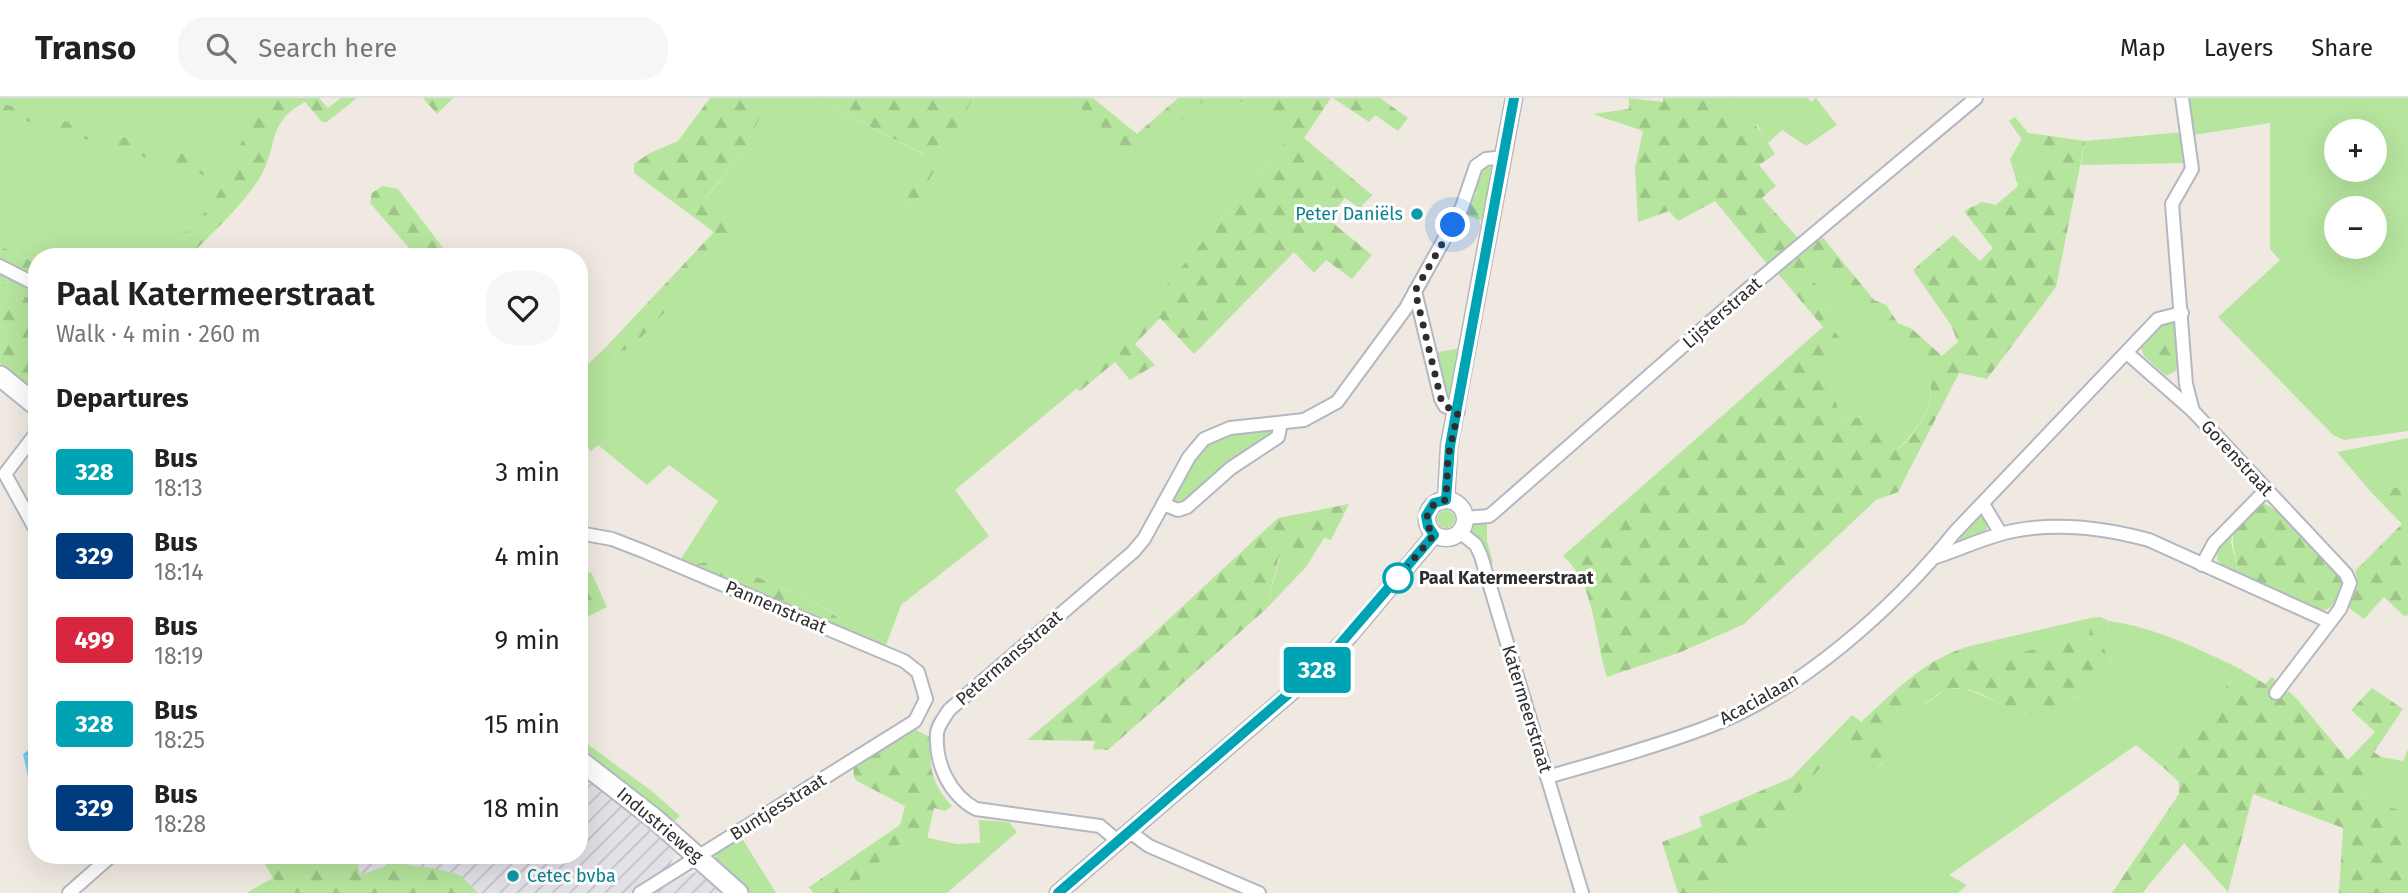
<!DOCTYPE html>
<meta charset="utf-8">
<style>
:root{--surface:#fff;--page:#f6f6f6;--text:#222;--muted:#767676;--line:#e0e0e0}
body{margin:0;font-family:"Fira Sans",sans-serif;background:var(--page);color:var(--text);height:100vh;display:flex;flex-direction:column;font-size:26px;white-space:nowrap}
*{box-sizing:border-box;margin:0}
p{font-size:23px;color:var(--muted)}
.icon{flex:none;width:38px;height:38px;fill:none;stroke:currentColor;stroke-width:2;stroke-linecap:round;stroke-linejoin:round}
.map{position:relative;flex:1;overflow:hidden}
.panel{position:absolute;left:28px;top:150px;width:560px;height:616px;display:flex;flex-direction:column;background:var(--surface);border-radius:28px;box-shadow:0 7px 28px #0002}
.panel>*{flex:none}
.badge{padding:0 14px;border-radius:5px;font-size:24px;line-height:46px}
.controls{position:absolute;left:2324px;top:21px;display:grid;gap:14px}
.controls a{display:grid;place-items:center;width:63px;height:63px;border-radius:50%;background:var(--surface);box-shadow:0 7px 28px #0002;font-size:35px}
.you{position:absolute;width:35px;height:35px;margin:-18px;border:5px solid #fff;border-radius:50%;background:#1a73e8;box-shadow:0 0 0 10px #1a73e833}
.map>.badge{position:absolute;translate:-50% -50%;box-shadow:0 0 0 4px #fff}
h2{padding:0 28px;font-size:26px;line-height:63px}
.round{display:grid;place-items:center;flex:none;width:74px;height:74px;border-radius:28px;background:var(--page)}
.overview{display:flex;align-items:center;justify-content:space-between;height:119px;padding:0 28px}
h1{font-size:33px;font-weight:600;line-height:52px}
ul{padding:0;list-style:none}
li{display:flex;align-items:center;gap:21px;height:84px;padding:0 28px}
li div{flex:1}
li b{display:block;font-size:26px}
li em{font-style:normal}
li .badge{min-width:77px;font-weight:700;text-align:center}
header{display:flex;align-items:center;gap:42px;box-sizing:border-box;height:98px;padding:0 35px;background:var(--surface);border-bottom:2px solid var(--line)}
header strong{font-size:33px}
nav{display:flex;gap:38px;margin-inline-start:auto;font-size:24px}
.search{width:490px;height:63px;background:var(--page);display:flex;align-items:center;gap:18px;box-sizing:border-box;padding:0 24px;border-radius:28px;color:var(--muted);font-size:26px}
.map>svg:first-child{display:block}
</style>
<header>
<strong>Transo</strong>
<div class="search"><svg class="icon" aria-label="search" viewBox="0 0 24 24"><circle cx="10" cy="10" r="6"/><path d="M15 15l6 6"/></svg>Search here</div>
<nav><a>Map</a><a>Layers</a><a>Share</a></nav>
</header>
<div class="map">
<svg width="2408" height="795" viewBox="0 0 2408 795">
<defs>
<pattern id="industrial-furrows" width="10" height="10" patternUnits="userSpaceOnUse" patternTransform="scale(1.75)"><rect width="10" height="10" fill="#e3e1e8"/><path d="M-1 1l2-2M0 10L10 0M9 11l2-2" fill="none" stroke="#c3c1c7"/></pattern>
<pattern id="forest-firs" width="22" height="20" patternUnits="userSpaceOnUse" patternTransform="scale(1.75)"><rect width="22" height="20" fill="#b6e59e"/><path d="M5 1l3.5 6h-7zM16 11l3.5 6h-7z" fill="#9dc588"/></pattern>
<pattern id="water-ripples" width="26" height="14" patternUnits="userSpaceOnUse" patternTransform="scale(1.75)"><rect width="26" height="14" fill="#75cff0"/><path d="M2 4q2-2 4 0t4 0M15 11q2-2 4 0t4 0" fill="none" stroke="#66b2ce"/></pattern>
</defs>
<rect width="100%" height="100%" fill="#efe9e1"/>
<g fill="url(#industrial-furrows)">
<polygon points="579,674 673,747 674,758 668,772 632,795 478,795 460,777 395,765 359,777 356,758 579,758"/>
<polygon points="697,774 705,776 725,795 655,795 685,777"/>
</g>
<g fill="#b6e59e" fill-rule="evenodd">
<polygon points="0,0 267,0 232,61 223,67 0,5"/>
<path d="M 770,0 L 814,0 L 926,58 L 900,105 L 914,108 L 973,0 L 1070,0 L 1136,62 L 1207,0 L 1236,0 L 1289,40 L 1150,207 L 1069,282 L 1077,290 L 955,392 L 989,438 L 901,507 L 885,550 L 844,533 L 844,525 C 809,493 761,487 723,460 L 690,468 L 679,464 L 718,403 L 669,367 L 647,387 L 598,347 L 591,353 L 579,341 L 579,294 L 584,281 L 579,275 L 607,248 L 616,256 L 734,123 L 705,101 L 741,57 Z"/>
<polygon points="1729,0 1808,0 1811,4 1816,0 1837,27 1806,48 1782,32 1768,45 1758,28 1731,14"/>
<path d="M 2187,0 L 2408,0 L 2408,333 L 2344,342 L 2333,337 L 2218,219 L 2280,162 L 2270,151 L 2270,25 L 2193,37 ZM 2336,33 L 2375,33 L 2375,72 L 2336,72 ZM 2336,110 L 2375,110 L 2375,149 L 2336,149 Z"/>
<polygon points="0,15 225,84 209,110 161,159 37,159 37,166 0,148"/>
<polygon points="2183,34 2187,65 2081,67 2085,43"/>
<polygon points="2022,41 2045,75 2026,84 2010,61"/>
<polygon points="1485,68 1493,70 1488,98 1478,93 1473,97"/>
<path d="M 1824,159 L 1928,275 C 1939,306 1918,330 1898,351 L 1861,318 L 1842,323 L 1829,283 L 1826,198 L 1807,176 Z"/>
<polygon points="0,174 37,195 37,205 0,184"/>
<polygon points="1461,250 1451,304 1448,305 1433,255"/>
<path d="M 1276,329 L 1278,333 L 1184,407 L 1171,404 L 1171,400 C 1209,337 1202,340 1276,329 Z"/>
<polygon points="2408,340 2408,376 2405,377 2404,388 2371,394 2337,354"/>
<circle cx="1446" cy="421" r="9"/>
<polygon points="1979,418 1987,424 1987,432 1960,442 1960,436"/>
<polygon points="1487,424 1487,443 1493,465 1488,466 1472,434 1474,425"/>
<polygon points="2233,431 2231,444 2239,477 2224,470 2217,461 2218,448"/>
<polygon points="1319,438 1324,440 1306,469 1266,511 1280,459"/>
<polygon points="2091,520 2090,539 1981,563 1974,547"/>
<path d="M 2109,523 C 2157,530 2197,550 2240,571 L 2163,669 L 2136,647 L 1949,777 L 1967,787 L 1958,795 L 1718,795 L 1754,748 L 1844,642 L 1857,645 L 1871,668 L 1879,669 L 1886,662 L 1887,638 L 1897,626 L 1946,591 L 1963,590 L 2030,617 L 2074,601 L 2112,564 L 2104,551 Z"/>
<polygon points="579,640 653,694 680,718 673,724 579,650"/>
<polygon points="2408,651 2408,716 2360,697 2381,659 2403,663"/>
<polygon points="979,722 1009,724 1017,734 947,795 844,795 911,736 956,746 980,745"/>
<polygon points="740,737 776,795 750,795 715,762 716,755"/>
<polygon points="273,780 282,795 246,795"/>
</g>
<g fill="url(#forest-firs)" fill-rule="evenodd">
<path d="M 267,0 L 319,0 L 328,10 L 341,0 L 357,0 L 327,24 L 322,24 L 305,4 C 265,25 279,50 259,81 C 240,110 213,134 189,159 L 161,159 L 209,110 L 225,84 L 0,15 L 0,5 L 223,67 C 242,54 251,19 267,0 Z"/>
<polygon points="423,0 453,0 437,16"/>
<polygon points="710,0 770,0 741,57 705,100 734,123 739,135 633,248 616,256 607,248 714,134 634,75 634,66 648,56 678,43"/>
<polygon points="814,0 973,0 915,108 900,105 925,57"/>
<polygon points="1070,0 1093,0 1137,36 1178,0 1207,0 1136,62"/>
<polygon points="1236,0 1331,0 1304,40 1372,97 1360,110 1345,100 1328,121 1372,157 1352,181 1326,162 1314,175 1294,154 1194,256 1160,220 1135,246 1155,267 1130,282 1115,264 1080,293 1068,283 1150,207 1289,40"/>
<polygon points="1333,0 1380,0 1408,20 1398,33 1375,17 1369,24"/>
<path d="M 1629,0 L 1663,4 L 1663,0 L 1729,0 L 1731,14 C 1755,18 1763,37 1775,56 L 1759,67 L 1776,88 L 1762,100 L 1798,140 L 1768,167 L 1715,103 L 1678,123 L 1669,113 L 1638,124 L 1635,70 L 1643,33 L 1593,16 L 1629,11 Z"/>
<path d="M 2015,19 L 2028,35 L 2085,43 L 2056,189 L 1987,281 L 1959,275 L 1898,394 L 1876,402 L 1744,526 L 1681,554 L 1607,579 C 1594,540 1596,486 1563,458 L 1823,229 L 1776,173 L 1820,136 L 1874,202 L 1886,207 L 1898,225 L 1912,231 L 1942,258 L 1958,244 L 1951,227 L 1913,172 L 1953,137 L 1980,163 L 1993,150 L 1964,113 L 1982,104 L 1996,107 L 2018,88 L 2010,61 L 2026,84 L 2045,75 L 2009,23 ZM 1824,160 L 1928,275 C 1939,305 1919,330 1899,351 L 1887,319 L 1876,315 L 1842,323 L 1829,283 L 1840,240 L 1827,225 L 1826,198 L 1807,176 Z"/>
<polygon points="382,88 398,91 450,159 417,159 370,105 372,95"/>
<polygon points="1478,93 1485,93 1488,98 1484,123 1463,116"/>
<polygon points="0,148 37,166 37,195 0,174"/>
<polygon points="0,184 37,205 37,296 0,265"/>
<polygon points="2167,224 2177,226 2179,271 2166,278 2144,258 2141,250 2159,228"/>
<polygon points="2405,376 2408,376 2408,517 2404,518 2384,499 2364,521 2348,509 2358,485 2355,473 2402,426 2371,394 2404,388"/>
<path d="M 2259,404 C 2280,407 2336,468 2345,488 C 2341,503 2335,509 2321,513 L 2239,477 C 2231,432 2225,439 2259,404 Z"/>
<polygon points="1349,406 1331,442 1319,438 1302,466 1279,459 1266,511 1108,652 1093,651 1095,643 1027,642 1142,546 1278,420"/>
<path d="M 723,460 C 761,487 809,493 845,526 L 844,533 L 690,468 Z"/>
<polygon points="591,474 607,509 579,523 579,479"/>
<path d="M 2100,519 L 2109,523 L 2104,551 L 2112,564 C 2092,583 2073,608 2045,616 C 2016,624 1978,583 1948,591 C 1937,594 1923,608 1913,615 C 1891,631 1887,634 1886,662 L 1878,669 L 1871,669 L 1857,645 L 1844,642 L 1754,748 L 1718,795 L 1678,795 L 1662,744 L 1702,729 L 1699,719 L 1791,680 L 1852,617 L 1861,624 C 1896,592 1928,558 1974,547 L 1981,563 L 2089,539 L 2091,520 Z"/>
<polygon points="2240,571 2265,586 2272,579 2297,601 2348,662 2375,634 2351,612 2372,590 2403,611 2374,654 2381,659 2360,697 2408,716 2408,795 2339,795 2343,730 2253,696 2228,794 2184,745 2142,795 2112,795 2179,696 2179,684 2163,669"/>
<path d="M 910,629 L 934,641 C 926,667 933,688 952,708 L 945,713 L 934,710 L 927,741 L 911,736 L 844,795 L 813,795 L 809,789 L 900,727 L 905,708 L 857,683 L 854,680 L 853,666 Z"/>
<polygon points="260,758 356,758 360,777 395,765 438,771 460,777 478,795 282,795"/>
</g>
<polygon fill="url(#water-ripples)" points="37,646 37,702 32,697 23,656"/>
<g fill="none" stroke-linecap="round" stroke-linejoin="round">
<defs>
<g id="minor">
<polyline points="2182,0 2192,71 2172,106 2186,286 2193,313 2346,476 2350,485 2340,511 2276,595"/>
<polyline points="0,168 37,187"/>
<polyline points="1415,193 1441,301 1445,308 1458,314"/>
<polyline points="2127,255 2193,313"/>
<polyline points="37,334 5,376 37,434"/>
<polyline points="1163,406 1178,412 1187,409 1231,370 1278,339 1281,325"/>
<polyline points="1983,406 2001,436"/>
<polyline points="1465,420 1489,418 1494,414 1741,197 1976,0"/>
<polyline points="1460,434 1476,447 1481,458 1582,795"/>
<polyline points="579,435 612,441 643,453 904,563 918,574 926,601"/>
<path d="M 1936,459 C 1961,451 1987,438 2013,433 C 2058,424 2105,430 2149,442 L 2328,523"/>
<polyline points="2202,467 2214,445 2266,392"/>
<path d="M 1547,679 C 1600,664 1654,649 1705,630 C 1798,596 1894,510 1955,434 L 2158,221 L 2182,215"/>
<polyline points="1130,734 1149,748 1259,795"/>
<path d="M 1119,744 L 1100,728 L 976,711 C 950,697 935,666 937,636 C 937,628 945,619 949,612 L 1133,454 L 1144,441 L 1189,359 L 1204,341 L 1230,330 L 1304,322 L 1337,304 L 1406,210 L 1462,109 L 1476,68 L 1486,61 L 1504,59"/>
<polyline points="69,795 111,758"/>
<polyline points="640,795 915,623 926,601"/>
</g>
<g id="tertiary">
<circle cx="1446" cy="421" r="19"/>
<polyline points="1446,402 1449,348 1514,0"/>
<polyline points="1058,795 1309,579 1350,537 1434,437"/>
</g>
<g id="secondary">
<polyline points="0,278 37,308"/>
<polyline points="579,662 655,721 738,795"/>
</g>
</defs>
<use href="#minor" stroke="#b4b7c1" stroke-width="16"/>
<use href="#tertiary" stroke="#b4b7c1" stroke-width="19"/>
<use href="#secondary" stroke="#b4b7c1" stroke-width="23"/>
<use href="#minor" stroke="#fff" stroke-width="12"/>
<use href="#tertiary" stroke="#fff" stroke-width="16"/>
<use href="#secondary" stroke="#fff" stroke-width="19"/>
</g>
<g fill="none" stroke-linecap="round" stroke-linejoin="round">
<defs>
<polyline id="line" points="1058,795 1323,566 1434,437 1428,428 1426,418 1434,405 1446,402 1450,348 1514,0"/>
</defs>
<use href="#line" stroke="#fff" stroke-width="16"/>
<use href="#line" stroke="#00a3b4" stroke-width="10"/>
<path stroke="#2e2e2e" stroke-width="7" stroke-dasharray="0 12.6" d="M 1398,480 L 1394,484 L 1434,437 C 1421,423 1427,404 1446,402 L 1448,359 L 1458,314 L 1445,308 L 1441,301 L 1415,193 L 1453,127"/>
</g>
<g fill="#0f9aa8" stroke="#fff" stroke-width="2.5">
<circle cx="1417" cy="116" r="7"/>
<circle cx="513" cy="778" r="7"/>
</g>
<circle fill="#fff" stroke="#00a3b4" stroke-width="3.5" cx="1398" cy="480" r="14"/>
<g text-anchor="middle" stroke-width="6" stroke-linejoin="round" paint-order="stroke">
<g font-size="18" fill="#0d838f" stroke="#fff" text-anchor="end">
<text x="1403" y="122">Peter Daniëls</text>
<text x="527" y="784" text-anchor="start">Cetec bvba</text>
</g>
<g font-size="18" fill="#2e2e2e" stroke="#fff">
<text transform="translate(1722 215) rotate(-41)" y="6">Lijsterstraat</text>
<text transform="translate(2237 360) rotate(47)" y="6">Gorenstraat</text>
<text transform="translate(776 509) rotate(23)" y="6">Pannenstraat</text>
<text transform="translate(1009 560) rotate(-41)" y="6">Petermansstraat</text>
<text transform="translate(1759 601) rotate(-29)" y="6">Acacialaan</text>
<text transform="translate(1527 611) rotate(73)" y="6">Katermeerstraat</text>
<text transform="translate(778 709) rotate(-32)" y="6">Buntjesstraat</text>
<text transform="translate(660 727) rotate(40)" y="6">Industrieweg</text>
</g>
<g font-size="18" font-weight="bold" fill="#2e2e2e" stroke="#fff" text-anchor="start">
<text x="1419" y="486">Paal Katermeerstraat</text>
</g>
</g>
</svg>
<div class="controls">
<a>+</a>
<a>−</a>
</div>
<div class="you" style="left:1453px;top:127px"></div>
<b class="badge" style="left:1317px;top:572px;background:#00a3b4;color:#fff">328</b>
<section class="panel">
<div class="overview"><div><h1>Paal Katermeerstraat</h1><p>Walk · 4 min · 260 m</p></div><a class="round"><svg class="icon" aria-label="heart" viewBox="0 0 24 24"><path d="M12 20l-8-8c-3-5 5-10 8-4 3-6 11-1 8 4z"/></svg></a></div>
<h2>Departures</h2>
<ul>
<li><span class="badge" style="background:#00a3b4;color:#fff">328</span><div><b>Bus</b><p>18:13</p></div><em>3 min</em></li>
<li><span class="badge" style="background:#003b80;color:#fff">329</span><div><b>Bus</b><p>18:14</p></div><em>4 min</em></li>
<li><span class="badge" style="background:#d7263d;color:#fff">499</span><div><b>Bus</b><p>18:19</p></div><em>9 min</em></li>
<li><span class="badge" style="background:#00a3b4;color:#fff">328</span><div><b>Bus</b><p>18:25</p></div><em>15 min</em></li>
<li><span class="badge" style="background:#003b80;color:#fff">329</span><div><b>Bus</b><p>18:28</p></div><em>18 min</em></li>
</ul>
</section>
</div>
